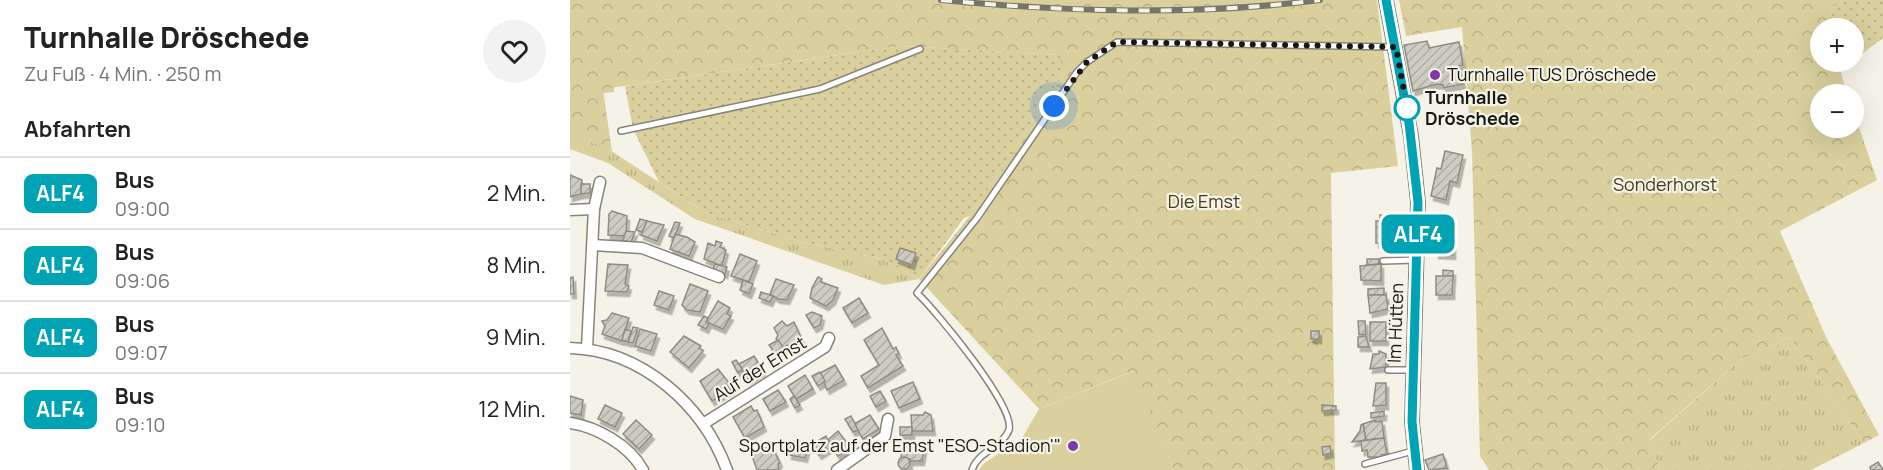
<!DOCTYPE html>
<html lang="de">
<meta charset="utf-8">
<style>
:root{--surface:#fff;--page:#f2f2f2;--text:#222;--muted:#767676;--line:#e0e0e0}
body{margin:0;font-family:Manrope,sans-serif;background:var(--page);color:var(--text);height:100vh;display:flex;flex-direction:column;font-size:22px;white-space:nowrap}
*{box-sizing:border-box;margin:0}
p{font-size:20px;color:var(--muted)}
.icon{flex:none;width:33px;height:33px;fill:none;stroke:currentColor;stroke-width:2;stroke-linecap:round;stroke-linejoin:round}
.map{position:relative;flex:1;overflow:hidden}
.details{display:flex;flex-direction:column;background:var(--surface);width:570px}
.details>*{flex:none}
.badge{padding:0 12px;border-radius:9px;font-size:21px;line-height:39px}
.tools{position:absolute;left:1240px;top:18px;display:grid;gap:12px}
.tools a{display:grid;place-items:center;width:54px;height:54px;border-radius:50%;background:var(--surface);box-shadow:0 6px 24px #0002;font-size:30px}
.you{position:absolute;width:30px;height:30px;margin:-15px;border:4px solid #fff;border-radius:50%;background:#1a73e8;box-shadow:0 0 0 9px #1a73e833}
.map>.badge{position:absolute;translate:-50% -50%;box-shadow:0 0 0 3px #fff}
h2{padding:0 24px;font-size:22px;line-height:54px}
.round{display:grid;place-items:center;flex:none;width:63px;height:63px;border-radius:32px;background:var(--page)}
.head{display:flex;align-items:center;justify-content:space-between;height:102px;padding:0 24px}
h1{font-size:28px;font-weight:800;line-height:45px}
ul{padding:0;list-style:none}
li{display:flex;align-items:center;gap:18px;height:72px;padding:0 24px;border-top:2px solid var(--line)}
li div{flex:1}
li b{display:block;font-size:22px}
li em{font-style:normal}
li .badge{min-width:66px;font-weight:700;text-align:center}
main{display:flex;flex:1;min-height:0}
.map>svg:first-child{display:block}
</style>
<main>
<section class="details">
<div class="head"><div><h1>Turnhalle Dröschede</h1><p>Zu Fuß · 4 Min. · 250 m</p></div><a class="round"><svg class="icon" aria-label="heart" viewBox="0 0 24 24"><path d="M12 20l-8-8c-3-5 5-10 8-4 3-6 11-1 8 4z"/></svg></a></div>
<h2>Abfahrten</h2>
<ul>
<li><span class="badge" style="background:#00a3b4;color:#fff">ALF4</span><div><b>Bus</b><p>09:00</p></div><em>2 Min.</em></li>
<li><span class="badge" style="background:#00a3b4;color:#fff">ALF4</span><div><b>Bus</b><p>09:06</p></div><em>8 Min.</em></li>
<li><span class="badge" style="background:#00a3b4;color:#fff">ALF4</span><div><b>Bus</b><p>09:07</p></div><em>9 Min.</em></li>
<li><span class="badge" style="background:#00a3b4;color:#fff">ALF4</span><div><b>Bus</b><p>09:10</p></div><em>12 Min.</em></li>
</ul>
</section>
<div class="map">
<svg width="1313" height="470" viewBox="0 0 1313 470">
<defs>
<pattern id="grass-tufts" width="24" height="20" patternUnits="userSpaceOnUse" patternTransform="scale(1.5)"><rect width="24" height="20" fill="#d9d09d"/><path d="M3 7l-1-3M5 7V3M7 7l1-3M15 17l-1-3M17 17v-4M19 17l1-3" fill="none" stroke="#bab286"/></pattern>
<pattern id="forest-crowns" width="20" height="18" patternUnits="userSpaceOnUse" patternTransform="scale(1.5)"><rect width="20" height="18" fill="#d9d09d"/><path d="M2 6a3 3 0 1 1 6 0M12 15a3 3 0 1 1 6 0" fill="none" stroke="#bab286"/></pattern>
<pattern id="garden-dots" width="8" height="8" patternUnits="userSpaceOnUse" patternTransform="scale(1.5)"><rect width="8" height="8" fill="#d9d09d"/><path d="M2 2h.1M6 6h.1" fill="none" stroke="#bab286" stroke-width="1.8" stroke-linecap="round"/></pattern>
<pattern id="building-hatch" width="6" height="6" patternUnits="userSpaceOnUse" patternTransform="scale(1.5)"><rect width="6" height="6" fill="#ceccc0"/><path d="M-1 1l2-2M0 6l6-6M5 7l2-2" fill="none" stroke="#b0aea4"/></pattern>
<filter id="shadow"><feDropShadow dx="2.5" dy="4.5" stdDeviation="0" flood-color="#0004"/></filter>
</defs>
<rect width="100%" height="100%" fill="#f5f3e7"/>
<g fill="url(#grass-tufts)">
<polygon points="0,4 13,5 14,28 52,23 44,92 15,95 20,141 43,152 136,213 232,242 312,259 349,279 314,285 125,219 38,163 0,149"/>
<polygon points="1220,337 1294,443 1241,470 1090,470 1079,441 1171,359"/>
</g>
<g fill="url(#forest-crowns)">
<polygon points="0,0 807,0 828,166 761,173 765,470 604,470 563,371 469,409 349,279 400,216 493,75 489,55 331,46 33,89 42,152 0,132"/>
<polygon points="829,0 1275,0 1261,8 1264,28 1251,28 1251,62 1268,62 1277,94 1251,94 1251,128 1284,128 1284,113 1307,180 1210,231 1256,337 1309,435 1294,443 1220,337 1171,359 1079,440 1090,470 919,470 910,456 902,152 892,27 836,36"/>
</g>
<g fill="url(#garden-dots)">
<polygon points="1275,0 1313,0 1313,38 1284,60 1284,28 1264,28 1261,8"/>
<polygon points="331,46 490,55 493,75 400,216 394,218 349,279 312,259 232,242 136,213 89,182 63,129 55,86"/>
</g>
<polygon fill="#d9d09d" points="564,371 604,470 409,470 413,464 452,438 469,409"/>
<g fill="url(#building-hatch)" stroke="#8f8d82" stroke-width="1.5" filter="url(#shadow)">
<polygon points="857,41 859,48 889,42 893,65 889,66 893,84 874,88 873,85 867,84 843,91 834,45"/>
<polygon points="875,151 893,155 887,183 880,181 876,200 861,196 867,168 871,169"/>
<polygon points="0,175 12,180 11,194 0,197"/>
<polygon points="11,184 20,184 20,193 11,194"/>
<polygon points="42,211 57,216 56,236 38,235 39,214"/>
<polygon points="810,215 822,216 822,221 810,221"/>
<polygon points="70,219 77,221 72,232 66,230"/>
<polygon points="77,221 94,225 87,241 71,235"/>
<polygon points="806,221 822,221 821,243 806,243"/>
<polygon points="105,222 110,223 104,238 99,236"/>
<polygon points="866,229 876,229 876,234 865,235"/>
<polygon points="56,231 65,232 61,242 53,241"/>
<polygon points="105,234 117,237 125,242 119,256 100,249"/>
<polygon points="867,234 883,235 883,255 866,254"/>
<polygon points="146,241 152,243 150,247 156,250 152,266 134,259 138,243 145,246"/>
<polygon points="330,248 346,253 342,265 326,259"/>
<polygon points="170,254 187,261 179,282 161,276"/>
<polygon points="797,259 809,259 809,264 797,265"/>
<polygon points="38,264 58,265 55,284 59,286 57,292 35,291"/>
<polygon points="145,264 157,267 155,274 143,269"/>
<polygon points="811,264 811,281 791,280 790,266"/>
<polygon points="873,270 883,271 883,276 873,276"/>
<polygon points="866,276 883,276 882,295 866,295"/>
<polygon points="3,277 4,294 0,294 0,278"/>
<polygon points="248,277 252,279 251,282 268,288 263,300 256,306 240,298 242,288"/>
<polygon points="206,279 224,285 217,300 208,299 200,294"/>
<polygon points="173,280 183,284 179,294 170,290"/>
<polygon points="120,284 138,291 130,312 117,310 112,305"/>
<polygon points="814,288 814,295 798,295 798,289"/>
<polygon points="89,291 104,296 99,310 84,305"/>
<polygon points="191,292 203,296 200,302 189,298"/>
<polygon points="798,295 816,295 818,309 800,313"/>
<polygon points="289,298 298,313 282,323 273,308"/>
<polygon points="148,301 160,308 157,314 161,316 153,329 136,322"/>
<polygon points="242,312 252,316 250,325 244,328 236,315"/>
<polygon points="42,313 59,318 52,341 32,334 35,326 32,321 37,320"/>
<polygon points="134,316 138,318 136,322 139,323 136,329 128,325"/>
<polygon points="212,321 217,326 224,322 233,342 223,348 218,345 213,348 206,339 208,335 204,328"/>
<polygon points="788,321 795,321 796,334 789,335"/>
<rect x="800" y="322" width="16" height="19"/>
<polygon points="63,327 68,328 63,343 58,342"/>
<polygon points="312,328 323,349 326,347 329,354 326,355 333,366 298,388 291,376 309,365 294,340"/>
<polygon points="55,329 61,331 58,342 52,340"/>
<polygon points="70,329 87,334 81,351 65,346"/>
<rect x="741" y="331" width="8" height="8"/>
<polygon points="114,336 131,346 129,348 133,351 119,368 100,352"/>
<polygon points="796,336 799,347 788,347 788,337"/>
<polygon points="208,340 216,351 208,357 199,345"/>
<polygon points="809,351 816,354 816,367 800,369 803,354 809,354"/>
<polygon points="184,356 193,371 178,380 169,364"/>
<polygon points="166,360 173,370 168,373 162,362"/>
<polygon points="265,365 274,380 257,390 250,373"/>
<polygon points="148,369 160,384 158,385 161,390 142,401 130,381"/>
<polygon points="250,372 255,381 248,386 242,376"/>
<polygon points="235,375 243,389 226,399 218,386"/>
<polygon points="343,382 350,399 329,408 321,391"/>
<polygon points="806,383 816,383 816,405 803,406"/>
<polygon points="208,390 216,402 200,411 193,399"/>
<polygon points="310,391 316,401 306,407 300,396"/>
<polygon points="0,396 13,400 11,415 0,413"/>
<polygon points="224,396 230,405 225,408 220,399"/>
<polygon points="35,405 52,413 45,427 28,419"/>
<polygon points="752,405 766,406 766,410 752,411"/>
<polygon points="181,406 184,411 187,410 194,427 175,438 163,417"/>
<polygon points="814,411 814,416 801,418 801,413"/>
<polygon points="355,412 361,415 363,431 342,431 341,415 353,415"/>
<polygon points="300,415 309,429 293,439 284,424"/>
<polygon points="281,416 288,430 283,432 275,419"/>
<polygon points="66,420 82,435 69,449 53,434"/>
<polygon points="805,420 805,422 812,421 814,438 796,440 793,424"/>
<polygon points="793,424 796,440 782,442 790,431 791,425"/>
<rect x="330" y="427" width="12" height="8"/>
<polygon points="268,431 281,448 268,456 258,440"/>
<polygon points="256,436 262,447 257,450 251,439"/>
<polygon points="814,438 817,454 811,455 812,457 798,457 797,450 792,451 791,441"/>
<polygon points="251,439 257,450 249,455 242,444"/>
<polygon points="228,441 238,445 235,458 219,455 221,442"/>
<polygon points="332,444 346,444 347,448 354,449 352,461 339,461 340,459 331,458"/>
<polygon points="202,446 210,463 208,464 209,470 187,470 181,453"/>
<polygon points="760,446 761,453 753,455 752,447"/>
<polygon points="873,454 877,468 859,470 855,460"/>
<circle cx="334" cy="463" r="6"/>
<polygon points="1308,462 1313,470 1301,470 1300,467"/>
</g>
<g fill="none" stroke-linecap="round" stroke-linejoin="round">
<defs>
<g id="lane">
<polyline points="51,131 250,89 350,49"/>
<polyline points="813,261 845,260"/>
<polyline points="818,370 841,370"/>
<polyline points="795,464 843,451"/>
<path d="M 402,470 C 408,451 432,448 439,430 C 446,407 366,311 347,293 L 407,218 L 507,72 L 517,62 L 547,42 L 823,47"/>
</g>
<g id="street">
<polyline points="0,210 24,209"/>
<polyline points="23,245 72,248 149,277"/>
<path d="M 0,348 C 72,350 133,405 157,470"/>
<polyline points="17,348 24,209 30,182"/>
<path d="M 0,423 C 27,427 59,445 73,470"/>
<polyline points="133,424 255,347 259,338"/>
<polyline points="267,470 315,436 318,419"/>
</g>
<polyline id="secondary" points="816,0 841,136 848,202 842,422 847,470"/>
</defs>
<use href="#lane" stroke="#87857a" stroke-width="8"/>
<use href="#street" stroke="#87857a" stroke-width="13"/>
<use href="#secondary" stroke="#87857a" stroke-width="16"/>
<use href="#lane" stroke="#fff" stroke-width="5"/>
<use href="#street" stroke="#fff" stroke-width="10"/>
<use href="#secondary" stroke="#fff" stroke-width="14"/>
<defs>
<path id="rail" d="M 371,0 C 498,12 623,16 750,0"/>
</defs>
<use href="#rail" stroke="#76756d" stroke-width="6"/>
<use href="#rail" stroke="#f5f3e7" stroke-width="4" stroke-dasharray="11" stroke-linecap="butt"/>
</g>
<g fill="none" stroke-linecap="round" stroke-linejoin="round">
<defs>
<polyline id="line" points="816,0 839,123 848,202 842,422 847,470"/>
</defs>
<use href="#line" stroke="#fff" stroke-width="14"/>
<use href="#line" stroke="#00a3b4" stroke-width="9"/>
<polyline stroke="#181814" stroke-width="6" stroke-dasharray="0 10.8" points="484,106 517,62 547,42 826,47 837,108"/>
</g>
<g fill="#7f38ab" stroke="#f5f3e7" stroke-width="2">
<circle cx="865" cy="75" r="6"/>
<circle cx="503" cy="446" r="6"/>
</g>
<circle fill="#fff" stroke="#00a3b4" stroke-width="3" cx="837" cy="108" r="12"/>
<g text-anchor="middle" stroke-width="4.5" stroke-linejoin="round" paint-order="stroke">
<g font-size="18" fill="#181814" stroke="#f5f3e7" text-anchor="start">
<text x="877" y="81">Turnhalle TUS Dröschede</text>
<text x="491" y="452" text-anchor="end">Sportplatz auf der Emst "ESO-Stadion'"</text>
</g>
<g font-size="18" font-weight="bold" fill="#181814" stroke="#f5f3e7" text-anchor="start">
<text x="855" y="104">Turnhalle<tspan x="855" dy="21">Dröschede</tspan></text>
</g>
<g font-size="18" fill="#413b18" stroke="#f5f3e7">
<text x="1095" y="191">Sonderhorst</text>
<text x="634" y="208">Die Emst</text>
</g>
<g font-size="18" fill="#181814" stroke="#f5f3e7">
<text transform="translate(826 323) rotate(-88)" y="6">Im Hütten</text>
<text transform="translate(190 369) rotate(-32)" y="6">Auf der Emst</text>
</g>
</g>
</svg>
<div class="tools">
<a>+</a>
<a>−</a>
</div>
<div class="you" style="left:484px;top:106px"></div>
<b class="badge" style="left:848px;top:234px;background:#00a3b4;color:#fff">ALF4</b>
</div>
</main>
